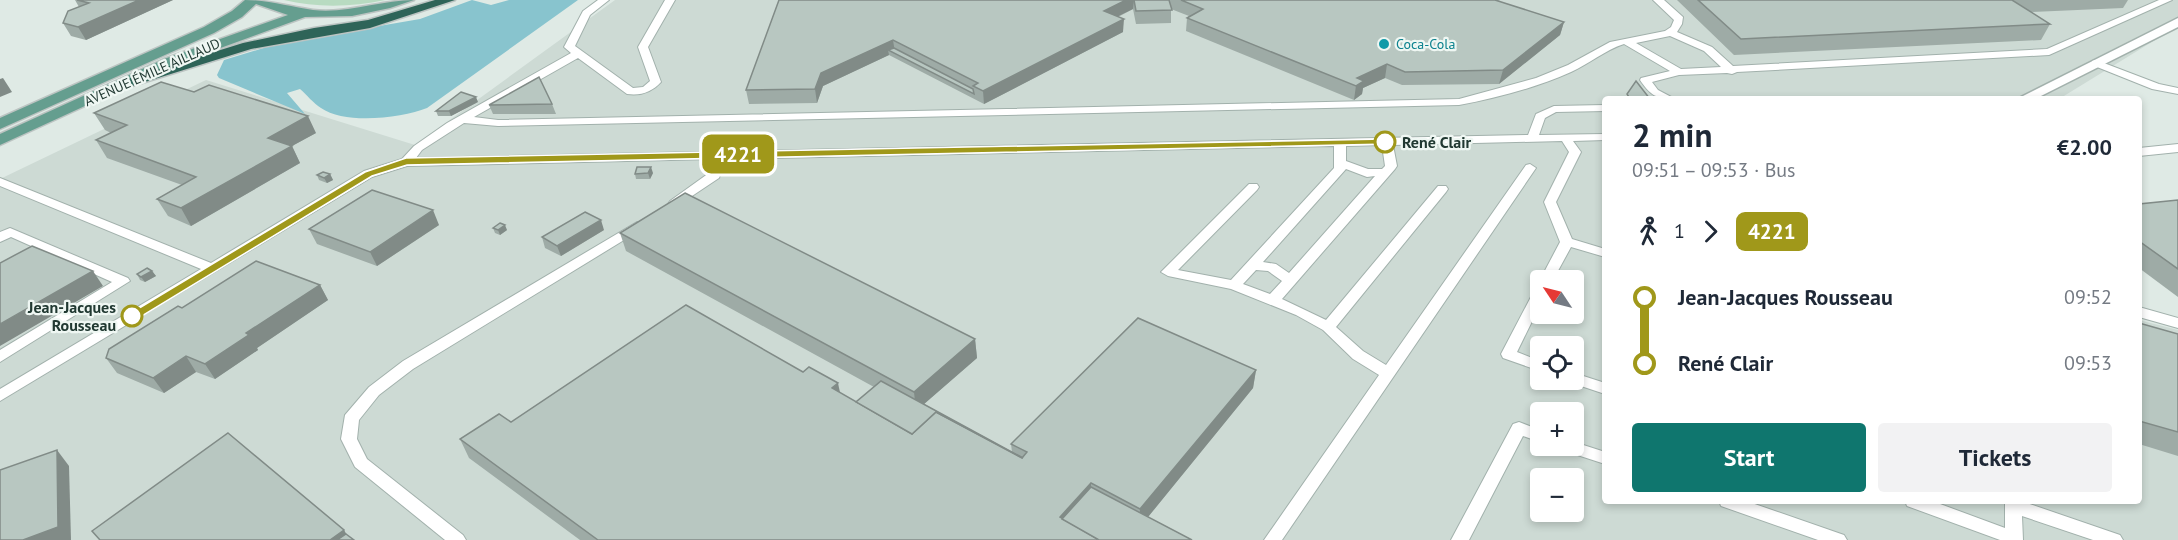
<!DOCTYPE html>
<meta charset="utf-8">
<style>
:root{--surface:#fff;--page:#f2f2f3;--text:#1f2937;--muted:#747a83;--accent:#0f766e}
body{margin:0;font-family:"PT Sans",sans-serif;background:var(--page);color:var(--text);height:100vh;display:flex;flex-direction:column;font-size:22px;white-space:nowrap}
*{box-sizing:border-box;margin:0}
p{font-size:20px;color:var(--muted)}
.icon{flex:none;width:33px;height:33px;fill:none;stroke:currentColor;stroke-width:2;stroke-linecap:round;stroke-linejoin:round}
.map{position:relative;flex:1;overflow:hidden}
.drawer{position:absolute;left:1602px;top:96px;width:540px;height:408px;display:flex;flex-direction:column;background:var(--surface);border-radius:6px;box-shadow:0 3px 9px #0003}
.drawer>*{flex:none}
.badge{padding:0 12px;border-radius:9px;font-size:21px;line-height:39px}
.needle{width:39px;rotate:305deg}
.tools{position:absolute;left:1530px;top:270px;display:grid;gap:12px}
.tools a{display:grid;place-items:center;width:54px;height:54px;border-radius:6px;background:var(--surface);box-shadow:0 3px 9px #0003;font-size:30px}
.map>.badge{position:absolute;translate:-50% -50%;box-shadow:0 0 0 3px #fff}
.legs{display:flex;align-items:center;gap:9px;height:66px;padding:0 30px;font-size:20px}
.legs p{margin-inline-start:auto}
.overview{display:flex;align-items:center;justify-content:space-between;height:102px;padding:0 30px}
h1{font-size:33px;font-weight:600;line-height:45px}
.primary-button{display:flex;gap:12px;margin-top:auto;padding:12px 30px}
.primary-button a{flex:1;height:69px;border-radius:6px;background:var(--accent);color:#fff;font-size:24px;font-weight:600;line-height:69px;text-align:center}
.primary-button a+a{background:var(--page);color:var(--text)}
ul{padding:0 30px;list-style:none}
li{display:flex;align-items:center;gap:21px;height:66px;font-size:22px}
li i{display:grid;place-items:center;width:9px;height:100%;margin:0 8px;background:currentColor}
li i::after{content:'';width:15px;height:15px;margin:-8px;border:4px solid;border-radius:50%;background:var(--surface)}
li p{margin-inline-start:auto}
li:first-child i{background:linear-gradient(#0000 50%,currentColor 0)}
li:last-child i{background:linear-gradient(currentColor 50%,#0000 0)}
.map>svg:first-child{display:block}
</style>
<div class="map">
<svg width="2178" height="540" viewBox="0 0 2178 540">
<rect width="100%" height="100%" fill="#dfeae5"/>
<path fill="#cddad4" fill-rule="evenodd" d="M 615,0 L 2178,0 L 2178,26 L 2059,99 L 1605,99 L 1605,501 L 2139,501 L 2139,320 L 2178,330 L 2178,540 L 0,540 L 0,179 L 206,80 L 415,145 ZM 1540,280 L 1574,280 L 1574,314 L 1540,314 ZM 1540,346 L 1574,346 L 1574,380 L 1540,380 ZM 1540,412 L 1574,412 L 1574,446 L 1540,446 ZM 1540,478 L 1574,478 L 1574,512 L 1540,512 Z"/>
<path fill="#b8dbc1" d="M 284,0 L 385,0 C 352,7 317,8 284,0 Z"/>
<path fill="#88c4ce" d="M 472,0 L 491,5 L 509,0 L 578,0 L 427,108 C 402,118 345,125 321,108 C 313,103 307,95 300,89 L 287,93 L 305,114 L 219,78 L 217,75 L 224,60 L 280,43 L 420,19 Z"/>
<g fill="none" stroke-linecap="round" stroke-linejoin="round">
<defs>
<g id="lane">
<path d="M 598,0 L 609,0 L 590,15 L 575,46 L 633,88 L 643,87 L 650,81 L 638,47 L 665,0 L 675,0 L 648,47 L 661,82 C 652,92 641,96 627,94 L 578,58 L 474,117 L 498,120 L 1459,99 L 1536,78 L 1568,65 L 1610,42 L 1665,31 L 1671,27 L 1674,20 L 1653,0 L 1664,0 L 1683,17 L 1682,24 L 1677,32 L 1712,47 L 1733,66 L 2047,49 L 2159,0 L 2172,0 L 2049,55 L 1737,72 L 1732,74 L 1727,73 L 1679,75 L 1652,82 L 1658,90 L 1675,99 C 1656,99 1650,95 1640,80 L 1641,78 L 1670,71 L 1624,44 C 1605,50 1589,64 1571,72 C 1535,88 1497,98 1459,105 L 498,126 L 464,123 L 422,150 L 416,158 L 1528,135 L 1536,114 L 1554,106 L 1605,105 L 1605,111 L 1556,112 L 1545,118 L 1539,135 L 1605,134 L 1605,140 L 1573,141 L 1581,152 L 1556,202 L 1572,239 L 1605,249 L 1605,257 L 1571,247 L 1553,280 L 1540,280 L 1560,242 L 1544,202 L 1569,152 L 1562,141 L 1393,145 L 1397,166 L 1395,169 L 1282,299 L 1326,320 L 1438,186 L 1446,186 L 1448,189 L 1446,192 L 1336,327 L 1363,351 L 1386,365 L 1526,165 L 1530,164 L 1536,168 L 1282,540 L 1264,540 L 1379,375 L 1353,359 L 1323,330 L 1296,315 L 1231,289 L 1168,276 L 1161,272 L 1249,184 L 1257,184 L 1259,187 L 1257,190 L 1178,270 L 1231,280 L 1334,168 L 1334,146 L 726,159 L 719,178 L 674,208 L 670,207 L 668,204 L 670,201 L 709,173 L 714,159 L 407,166 L 372,177 L 0,401 L 0,389 L 201,269 L 0,186 L 0,178 L 211,263 L 364,171 L 402,159 L 414,146 L 447,123 L 571,53 L 564,47 L 583,11 ZM 1670,36 L 1704,51 L 1721,67 L 1681,69 L 1636,43 ZM 1382,145 L 1385,166 L 1382,169 L 1368,169 L 1346,161 L 1346,146 ZM 1346,169 L 1367,177 L 1375,176 L 1289,273 L 1276,264 L 1263,262 ZM 1256,270 L 1268,271 L 1282,281 L 1270,294 L 1243,284 Z"/>
<polygon points="2096,60 2159,84 2178,88 2178,94 2152,89 2092,65 2092,61"/>
<polygon points="2178,144 2178,152 2139,156 2139,148"/>
<polygon points="637,222 643,226 642,229 413,369 379,395 359,420 357,439 367,459 463,535 466,540 445,540 355,467 341,439 345,415 369,387 403,361"/>
<polygon points="10,228 128,278 130,281 0,362 0,350 112,282 11,237 0,242 0,232"/>
<polygon points="1540,289 1540,305 1517,352 1540,361 1540,371 1503,358 1501,354 1533,293"/>
<polygon points="2139,307 2178,318 2178,328 2139,317"/>
<polygon points="1574,373 1605,383 1605,394 1569,382 1567,380 1574,380"/>
<polygon points="1519,422 1540,430 1540,442 1523,436 1469,540 1451,540 1513,424"/>
<polygon points="1574,442 1605,452 1605,464 1562,450 1560,446 1574,446"/>
<polygon points="1719,501 1746,501 1844,535 1847,540 1818,540 1721,506"/>
<polygon points="1905,501 1932,501 2005,528 2005,501 2021,501 2120,535 2123,540 2093,540 2022,516 2023,540 2000,540 1907,506"/>
</g>
<polygon id="street" points="2178,18 2178,27 2035,99 2017,99"/>
<path id="primary" d="M 245,0 C 268,0 291,7 313,10 C 347,14 381,0 414,0 L 390,8 L 352,16 L 305,17 L 174,65 L 0,145 L 0,134 L 164,59 L 288,15 L 256,4 L 242,17 L 214,33 L 0,129 L 0,118 L 204,27 L 232,11 Z"/>
<polygon id="highway" points="435,0 455,0 370,28 251,49 113,92 106,88 108,85 243,43 314,28 368,20"/>
</defs>
<use href="#lane" stroke="#a2b1ac" stroke-width="2"/>
<use href="#street" stroke="#a2b1ac" stroke-width="3"/>
<use href="#primary" stroke="#bcc4c2" stroke-width="3"/>
<use href="#highway" stroke="#bcc4c2" stroke-width="3"/>
<use href="#lane" fill="#fff" fill-rule="evenodd"/>
<use href="#street" fill="#fff" fill-rule="evenodd"/>
<use href="#primary" fill="#659e8f" fill-rule="evenodd"/>
<use href="#highway" fill="#2e6458" fill-rule="evenodd"/>
</g>
<g fill="#9eaba6">
<polygon points="75,0 173,0 86,40 71,36 63,23 79,7"/>
<polygon points="779,0 1500,0 1498,1 1564,22 1560,35 1499,84 1402,85 1385,78 1363,88 1362,94 1354,100 1186,31 1187,18 1189,16 1171,9 1171,23 1136,24 1133,9 1118,17 1123,32 984,104 889,55 823,86 817,103 749,104 746,90"/>
<polygon points="1677,0 2128,0 2123,8 2031,12 2050,24 2041,40 1734,55"/>
<polygon points="478,102 451,116 438,116 436,111"/>
<polygon points="552,104 556,114 493,114 489,105"/>
<polygon points="94,113 316,133 292,146 300,163 191,226 168,216 157,199 182,185 107,158 96,140 111,133 105,130"/>
<polygon points="653,173 650,179 636,179 635,174"/>
<polygon points="330,174 333,180 327,183 319,180 317,175"/>
<polygon points="2178,200 2178,297 2139,268 2139,204"/>
<polygon points="439,225 377,266 317,244 309,229"/>
<polygon points="493,228 507,230 500,235 495,233"/>
<polygon points="604,230 561,256 545,248 542,237"/>
<polygon points="620,233 975,339 977,358 924,404 1012,452 1011,444 1256,370 1253,388 1148,517 1192,540 580,540 469,458 460,439 511,422 840,393 856,402 874,387 626,251"/>
<polygon points="152,271 156,276 145,282 140,280 137,274"/>
<polygon points="320,285 328,300 257,348 258,350 215,379 196,372 164,393 117,373 106,358 182,308"/>
<polygon points="2139,323 2178,334 2178,456 2139,444"/>
</g>
<g fill="#818b87">
<polygon points="139,0 173,0 86,40 78,27"/>
<polygon points="1126,0 1134,0 1133,9 1104,23 1104,11"/>
<polygon points="1124,19 1123,32 984,104 983,91"/>
<polygon points="1564,22 1560,35 1499,84 1503,70"/>
<polygon points="893,40 895,53 888,50 889,55 823,86 817,103 815,89 821,73"/>
<polygon points="1387,64 1385,78 1363,88 1362,94 1354,100 1357,78"/>
<polygon points="3,78 12,92 0,97 0,79"/>
<polygon points="476,97 478,102 451,116 449,111"/>
<polygon points="308,116 316,133 292,146 300,163 191,226 181,208 268,138"/>
<polygon points="651,167 653,173 650,179 648,173"/>
<polygon points="330,174 333,180 327,183 324,178"/>
<polygon points="433,210 439,225 377,266 370,252"/>
<polygon points="601,220 604,230 561,256 557,246"/>
<polygon points="505,225 507,230 500,235 498,230"/>
<polygon points="93,271 103,286 0,346 0,324"/>
<polygon points="152,271 156,276 145,282 141,277"/>
<polygon points="320,285 328,300 257,348 258,350 215,379 205,364 246,333"/>
<polygon points="975,339 977,358 916,411 914,392"/>
<polygon points="186,356 196,372 164,393 153,378"/>
<polygon points="1256,370 1253,388 1139,528 1140,509"/>
<polygon points="838,383 842,402 832,388"/>
<polygon points="57,450 69,466 71,540 23,540"/>
<polygon points="1091,483 1091,502 1070,526 1060,517"/>
<polygon points="344,530 350,540 330,540"/>
</g>
<g fill="#b8c7c1" stroke="#818b87" stroke-width="1.5">
<polygon points="77,0 139,0 78,27 63,23 68,11 89,3"/>
<polygon points="779,0 1126,0 1104,11 1124,19 983,91 973,86 978,83 893,40 821,73 815,89 746,90"/>
<polygon points="1134,0 1169,0 1172,10 1136,11"/>
<polygon points="1181,0 1495,0 1564,22 1503,70 1405,72 1387,64 1357,78 1364,81 1356,86 1187,18 1203,9"/>
<polygon points="1698,0 2012,0 2050,24 1741,39"/>
<polygon points="894,48 973,89 974,94 888,50"/>
<polygon points="539,77 552,104 489,105"/>
<polygon points="1636,81 1650,99 1630,99 1627,94"/>
<polygon points="161,82 194,92 209,85 308,116 268,138 292,146 181,208 157,199 196,177 96,140 127,125 94,113"/>
<polygon points="461,92 476,97 449,111 436,111"/>
<polygon points="637,167 651,167 648,173 635,174"/>
<polygon points="323,172 330,174 324,178 317,175"/>
<polygon points="372,190 433,210 370,252 309,229"/>
<polygon points="685,193 975,339 914,392 620,233"/>
<polygon points="2178,200 2178,269 2139,241 2139,204"/>
<polygon points="585,212 601,220 557,246 542,237"/>
<polygon points="500,223 505,225 498,230 493,228"/>
<polygon points="32,246 93,271 0,324 0,263"/>
<polygon points="256,261 320,285 246,333 249,335 205,364 186,356 153,378 106,358 109,349 178,306 182,308"/>
<polygon points="147,268 152,271 141,277 137,274"/>
<polygon points="686,305 803,372 809,367 838,383 832,388 912,434 936,412 1022,458 1027,452 1011,444 1138,318 1256,370 1140,509 1091,483 1060,517 1099,540 598,540 460,439 499,414 511,422"/>
<polygon points="2139,323 2178,334 2178,432 2139,421"/>
<polygon points="881,381 1023,458 936,412 912,434 856,402"/>
<polygon points="228,433 344,530 330,540 100,540 92,531"/>
<polygon points="57,450 58,527 23,540 0,540 0,470"/>
<polygon points="1091,487 1192,540 1099,540 1062,519"/>
<polygon points="346,534 354,540 337,540"/>
</g>
<polygon fill="#a0981a" stroke="#fff" stroke-width="1.5" points="1385,139 1390,142 1389,144 407,165 372,176 137,319 128,319 126,316 365,172 406,158"/>
<circle fill="#0f9aa8" stroke="#eff7f3" stroke-width="2" cx="1384" cy="44" r="6"/>
<g fill="#fff" stroke="#a0981a" stroke-width="3">
<circle cx="1385" cy="142" r="10"/>
<circle cx="132" cy="316" r="10"/>
</g>
<g text-anchor="middle" stroke-width="4.5" stroke-linejoin="round" paint-order="stroke">
<g font-size="14" fill="#0d838f" stroke="#eff7f3" text-anchor="start">
<text x="1396" y="49">Coca-Cola</text>
</g>
<g font-size="14" fill="#213932" stroke="#eff7f3">
<text transform="translate(152 72) rotate(-24)" y="5">AVENUE ÉMILE AILLAUD</text>
</g>
<g font-size="16" font-weight="bold" fill="#213932" stroke="#eff7f3" text-anchor="start">
<text x="1402" y="148">René Clair</text>
<text x="116" y="313" text-anchor="end">Jean-Jacques<tspan x="116" dy="18">Rousseau</tspan></text>
</g>
</g>
</svg>
<div class="tools">
<a><svg class="needle" viewBox="-14 -14 28 28"><path d="M0-13l5 13h-10z" fill="#e53935"/><path d="M0 13l5-13h-10z" fill="#747a83"/></svg></a>
<a><svg class="icon" aria-label="locate" viewBox="0 0 24 24"><circle cx="12" cy="12" r="6"/><path d="M12 2v4M12 18v4M2 12h4M18 12h4"/></svg></a>
<a>+</a>
<a>−</a>
</div>
<b class="badge" style="left:738px;top:154px;background:#a0981a;color:#fff">4221</b>
<section class="drawer">
<div class="overview"><div><h1>2 min</h1><p>09:51 – 09:53 · Bus</p></div><b>€2.00</b></div>
<div class="legs"><svg class="icon" aria-label="walk" viewBox="0 0 24 24"><circle cx="13" cy="4" r="2"/><path d="M13 8l-2 6 4 7M11 14l-3 7M7 12l3-4h3l4 4"/></svg>1<svg class="icon" aria-label="forward" viewBox="0 0 24 24"><path d="M9 5l7 7-7 7"/></svg><b class="badge" style="background:#a0981a;color:#fff">4221</b></div>
<ul>
<li><i style="color:#a0981a"></i><b>Jean-Jacques Rousseau</b><p>09:52</p></li>
<li><i style="color:#a0981a"></i><b>René Clair</b><p>09:53</p></li>
</ul>
<div class="primary-button"><a>Start</a><a>Tickets</a></div>
</section>
</div>
